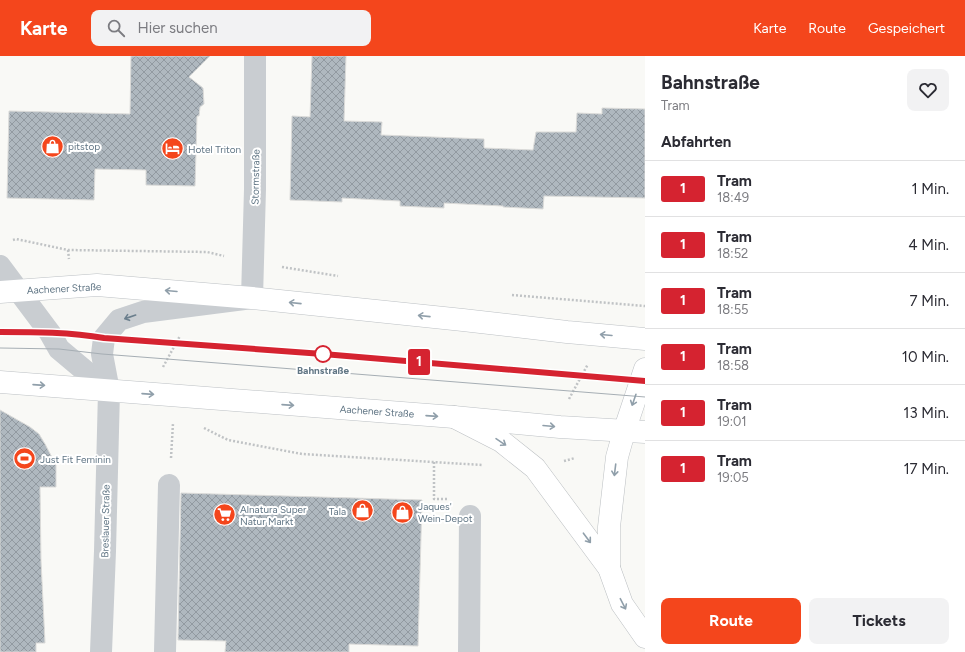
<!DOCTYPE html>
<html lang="de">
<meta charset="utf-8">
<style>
:root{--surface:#fff;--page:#f2f2f3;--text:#2b2b33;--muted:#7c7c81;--line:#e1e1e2;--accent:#f4461c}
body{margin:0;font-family:Figtree,sans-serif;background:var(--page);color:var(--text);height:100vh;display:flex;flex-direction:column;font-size:15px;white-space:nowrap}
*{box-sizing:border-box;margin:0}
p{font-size:13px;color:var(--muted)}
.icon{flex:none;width:22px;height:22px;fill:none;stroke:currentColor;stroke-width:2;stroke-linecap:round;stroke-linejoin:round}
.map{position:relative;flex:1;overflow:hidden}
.drawer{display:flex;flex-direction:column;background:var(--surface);width:320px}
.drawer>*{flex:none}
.badge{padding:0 8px;border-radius:3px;font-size:14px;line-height:26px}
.map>.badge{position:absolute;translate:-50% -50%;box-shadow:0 0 0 2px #fff}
h2{padding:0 16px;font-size:15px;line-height:36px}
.round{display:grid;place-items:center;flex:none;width:42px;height:42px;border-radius:8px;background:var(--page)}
.summary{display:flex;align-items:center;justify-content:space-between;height:68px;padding:0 16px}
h1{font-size:19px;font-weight:700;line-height:30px}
.primary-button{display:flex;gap:8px;margin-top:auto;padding:8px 16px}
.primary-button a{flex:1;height:46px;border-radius:8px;background:var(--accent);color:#fff;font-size:16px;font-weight:700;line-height:46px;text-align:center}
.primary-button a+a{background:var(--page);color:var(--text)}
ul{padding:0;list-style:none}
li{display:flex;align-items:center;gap:12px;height:56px;padding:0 16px;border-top:1px solid var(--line)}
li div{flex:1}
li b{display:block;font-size:15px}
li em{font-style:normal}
li .badge{min-width:44px;font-weight:700;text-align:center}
header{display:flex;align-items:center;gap:24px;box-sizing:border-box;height:56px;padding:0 20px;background:var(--accent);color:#fff}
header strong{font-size:19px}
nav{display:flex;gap:22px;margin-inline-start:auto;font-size:14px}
.search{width:280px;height:36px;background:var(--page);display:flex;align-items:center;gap:10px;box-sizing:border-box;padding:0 14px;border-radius:8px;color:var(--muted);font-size:15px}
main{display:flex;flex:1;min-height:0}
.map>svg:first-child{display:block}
</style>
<header>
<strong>Karte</strong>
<div class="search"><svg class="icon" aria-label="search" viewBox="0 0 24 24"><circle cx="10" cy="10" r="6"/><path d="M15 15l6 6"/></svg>Hier suchen</div>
<nav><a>Karte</a><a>Route</a><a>Gespeichert</a></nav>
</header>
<main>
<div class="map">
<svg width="645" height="596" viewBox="0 0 645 596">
<defs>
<pattern id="building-cross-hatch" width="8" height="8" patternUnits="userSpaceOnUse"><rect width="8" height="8" fill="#afb8bf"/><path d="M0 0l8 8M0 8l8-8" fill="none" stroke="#929aa1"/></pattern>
</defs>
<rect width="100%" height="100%" fill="#f9f9f6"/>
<g fill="url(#building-cross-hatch)" stroke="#dbdbd9">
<polygon points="131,0 210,0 189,21 203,32 204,48 200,51 199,60 197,60 195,130 146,129 146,114 95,113 94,144 7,142 9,55 130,58"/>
<polygon points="312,0 346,0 344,65 382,66 381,79 484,83 484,92 533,94 536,76 576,76 577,57 602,58 602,52 645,53 645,142 544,140 543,153 503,151 503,150 444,147 444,152 400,150 400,145 342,142 342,146 290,144 292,60 310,61"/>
<polygon points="0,354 30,371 39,378 45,388 56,409 56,431 40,431 41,505 45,587 36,587 36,596 0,596"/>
<polygon points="181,437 422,444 418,590 349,588 349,596 225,596 226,585 178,584"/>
</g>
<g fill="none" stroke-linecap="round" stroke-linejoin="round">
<defs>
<g id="major">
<polyline points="0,236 97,229 252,242 463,264 567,276 645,283"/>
<polyline points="0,326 454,361 560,371 645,376"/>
<polyline points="624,376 645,313"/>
</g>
<g id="highway">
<polyline points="454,361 501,385 535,412 609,512 622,548 645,581"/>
<polyline points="609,512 609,471 617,401 624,376"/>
</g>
</defs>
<use href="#major" stroke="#bcc0c4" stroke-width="23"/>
<use href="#highway" stroke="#bbbfc2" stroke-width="23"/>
<g stroke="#c0c3c5" stroke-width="2.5" stroke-dasharray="2 2" stroke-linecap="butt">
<polyline points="13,184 16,183 68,194 207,196 224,200"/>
<polyline points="68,194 69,203"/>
<polyline points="282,211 338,220"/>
<polyline points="512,239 645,250"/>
<polyline points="163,311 180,280"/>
<polyline points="569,343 588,308"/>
<polyline points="204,372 228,384 302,398 482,409"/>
<polyline points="171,402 173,367"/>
<polyline points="564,405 575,402"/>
<polyline points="434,406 434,443 447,443"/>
</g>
<g stroke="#c9cdd1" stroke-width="22">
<polyline points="0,210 50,277 59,293 109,335"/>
<polyline points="101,596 105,495 109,335 102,298 104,282 119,264 143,256 252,242 255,133 255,0"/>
<polyline points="165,596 169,429"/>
<polyline points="469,596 470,460"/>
</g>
<use href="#major" stroke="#fff" stroke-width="22"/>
<use href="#highway" stroke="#fff" stroke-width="22"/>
<g stroke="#a6aeb4" stroke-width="1">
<path d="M 0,276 C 34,276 70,275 104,282 L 323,298 L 645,325"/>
<polyline points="0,292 59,293 102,298 167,303 645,341"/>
</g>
</g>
<defs><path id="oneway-shaft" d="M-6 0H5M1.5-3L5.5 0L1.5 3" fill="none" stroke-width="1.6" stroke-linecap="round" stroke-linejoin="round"/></defs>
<g stroke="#909faa">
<use href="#oneway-shaft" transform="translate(171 235) rotate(-175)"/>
<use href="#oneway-shaft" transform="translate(295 247) rotate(-174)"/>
<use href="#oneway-shaft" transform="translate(424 260) rotate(-174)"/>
<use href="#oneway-shaft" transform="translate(606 279) rotate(-175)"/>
<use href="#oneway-shaft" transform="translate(39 329) rotate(4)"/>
<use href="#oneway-shaft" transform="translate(148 338) rotate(4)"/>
<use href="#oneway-shaft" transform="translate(634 344) rotate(109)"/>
<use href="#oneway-shaft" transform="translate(288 349) rotate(4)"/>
<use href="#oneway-shaft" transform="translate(432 360) rotate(4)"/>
<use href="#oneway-shaft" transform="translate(549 370) rotate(5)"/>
<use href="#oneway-shaft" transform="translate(501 386) rotate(34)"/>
<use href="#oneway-shaft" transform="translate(615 414) rotate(97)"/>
<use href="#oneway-shaft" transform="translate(587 482) rotate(53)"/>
<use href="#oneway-shaft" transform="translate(623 548) rotate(63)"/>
</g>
<use stroke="#6b7f8d" href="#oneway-shaft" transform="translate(130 261) rotate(161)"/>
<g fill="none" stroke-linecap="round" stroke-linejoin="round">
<defs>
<path id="line" d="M 0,276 C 35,276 70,276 104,282 L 323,298 L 645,325"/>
</defs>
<use href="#line" stroke="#fff" stroke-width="9"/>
<use href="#line" stroke="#d52330" stroke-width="6"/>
</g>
<defs>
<symbol id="shop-disc" viewBox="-11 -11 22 22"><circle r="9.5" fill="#f4461c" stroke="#fff"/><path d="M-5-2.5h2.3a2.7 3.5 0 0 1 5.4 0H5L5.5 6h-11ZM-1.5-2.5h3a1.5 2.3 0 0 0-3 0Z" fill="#fff"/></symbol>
<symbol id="hotel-disc" viewBox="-11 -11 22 22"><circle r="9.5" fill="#f4461c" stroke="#fff"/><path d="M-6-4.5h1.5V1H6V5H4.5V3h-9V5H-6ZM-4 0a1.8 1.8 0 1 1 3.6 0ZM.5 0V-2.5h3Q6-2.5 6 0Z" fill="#fff"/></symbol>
<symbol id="stadium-disc" viewBox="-11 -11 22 22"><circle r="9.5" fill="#f4461c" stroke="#fff"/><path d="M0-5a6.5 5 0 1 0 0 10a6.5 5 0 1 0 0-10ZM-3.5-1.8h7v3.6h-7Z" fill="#fff"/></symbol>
<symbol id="supermarket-disc" viewBox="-11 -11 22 22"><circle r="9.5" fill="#f4461c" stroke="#fff"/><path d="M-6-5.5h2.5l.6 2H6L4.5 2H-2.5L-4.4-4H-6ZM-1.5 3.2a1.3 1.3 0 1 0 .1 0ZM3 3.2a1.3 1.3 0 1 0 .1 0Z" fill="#fff"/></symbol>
</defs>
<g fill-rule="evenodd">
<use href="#shop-disc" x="40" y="78" width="25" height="25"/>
<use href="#hotel-disc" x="160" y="80" width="25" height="25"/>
<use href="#stadium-disc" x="12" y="390" width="25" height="25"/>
<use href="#shop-disc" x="350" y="442" width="25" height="25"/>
<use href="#shop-disc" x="390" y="444" width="25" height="25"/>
<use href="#supermarket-disc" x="212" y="446" width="25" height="25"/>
</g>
<circle fill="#fff" stroke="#d52330" stroke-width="2" cx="323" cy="298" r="8"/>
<g text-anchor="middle" stroke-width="4" stroke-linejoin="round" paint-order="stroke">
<g font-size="10" fill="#617685" stroke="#fff" text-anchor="start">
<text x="68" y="94">pitstop</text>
<text x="188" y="97">Hotel Triton</text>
<text x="40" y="407">Just Fit Feminin</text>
<text x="418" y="454">Jaques'<tspan x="418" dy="12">Wein-Depot</tspan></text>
<text x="240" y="457">Alnatura Super<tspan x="240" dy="12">Natur Markt</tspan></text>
<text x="346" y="459" text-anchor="end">Tala</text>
</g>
<g font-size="10" fill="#617685" stroke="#fff">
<text transform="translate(255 121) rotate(-89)" y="4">Stormstraße</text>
<text transform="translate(64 232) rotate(-3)" y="4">Aachener Straße</text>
<text transform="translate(377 355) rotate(4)" y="4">Aachener Straße</text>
<text transform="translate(105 465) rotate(-89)" y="4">Breslauer Straße</text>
</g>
<g font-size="10" font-weight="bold" fill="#617685" stroke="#fff">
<text x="323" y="318">Bahnstraße</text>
</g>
</g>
</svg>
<b class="badge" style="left:419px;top:306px;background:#d52330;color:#fff">1</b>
</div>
<section class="drawer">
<div class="summary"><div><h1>Bahnstraße</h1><p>Tram</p></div><a class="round"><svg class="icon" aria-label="heart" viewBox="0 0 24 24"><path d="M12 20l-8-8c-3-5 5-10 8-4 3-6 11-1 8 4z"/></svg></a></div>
<h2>Abfahrten</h2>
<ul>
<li><span class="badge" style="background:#d52330;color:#fff">1</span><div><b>Tram</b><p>18:49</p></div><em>1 Min.</em></li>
<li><span class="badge" style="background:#d52330;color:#fff">1</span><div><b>Tram</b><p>18:52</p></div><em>4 Min.</em></li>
<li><span class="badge" style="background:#d52330;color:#fff">1</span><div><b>Tram</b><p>18:55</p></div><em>7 Min.</em></li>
<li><span class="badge" style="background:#d52330;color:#fff">1</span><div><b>Tram</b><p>18:58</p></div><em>10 Min.</em></li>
<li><span class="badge" style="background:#d52330;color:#fff">1</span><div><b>Tram</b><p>19:01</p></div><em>13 Min.</em></li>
<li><span class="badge" style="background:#d52330;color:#fff">1</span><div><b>Tram</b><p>19:05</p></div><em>17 Min.</em></li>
</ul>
<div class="primary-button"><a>Route</a><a>Tickets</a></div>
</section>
</main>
